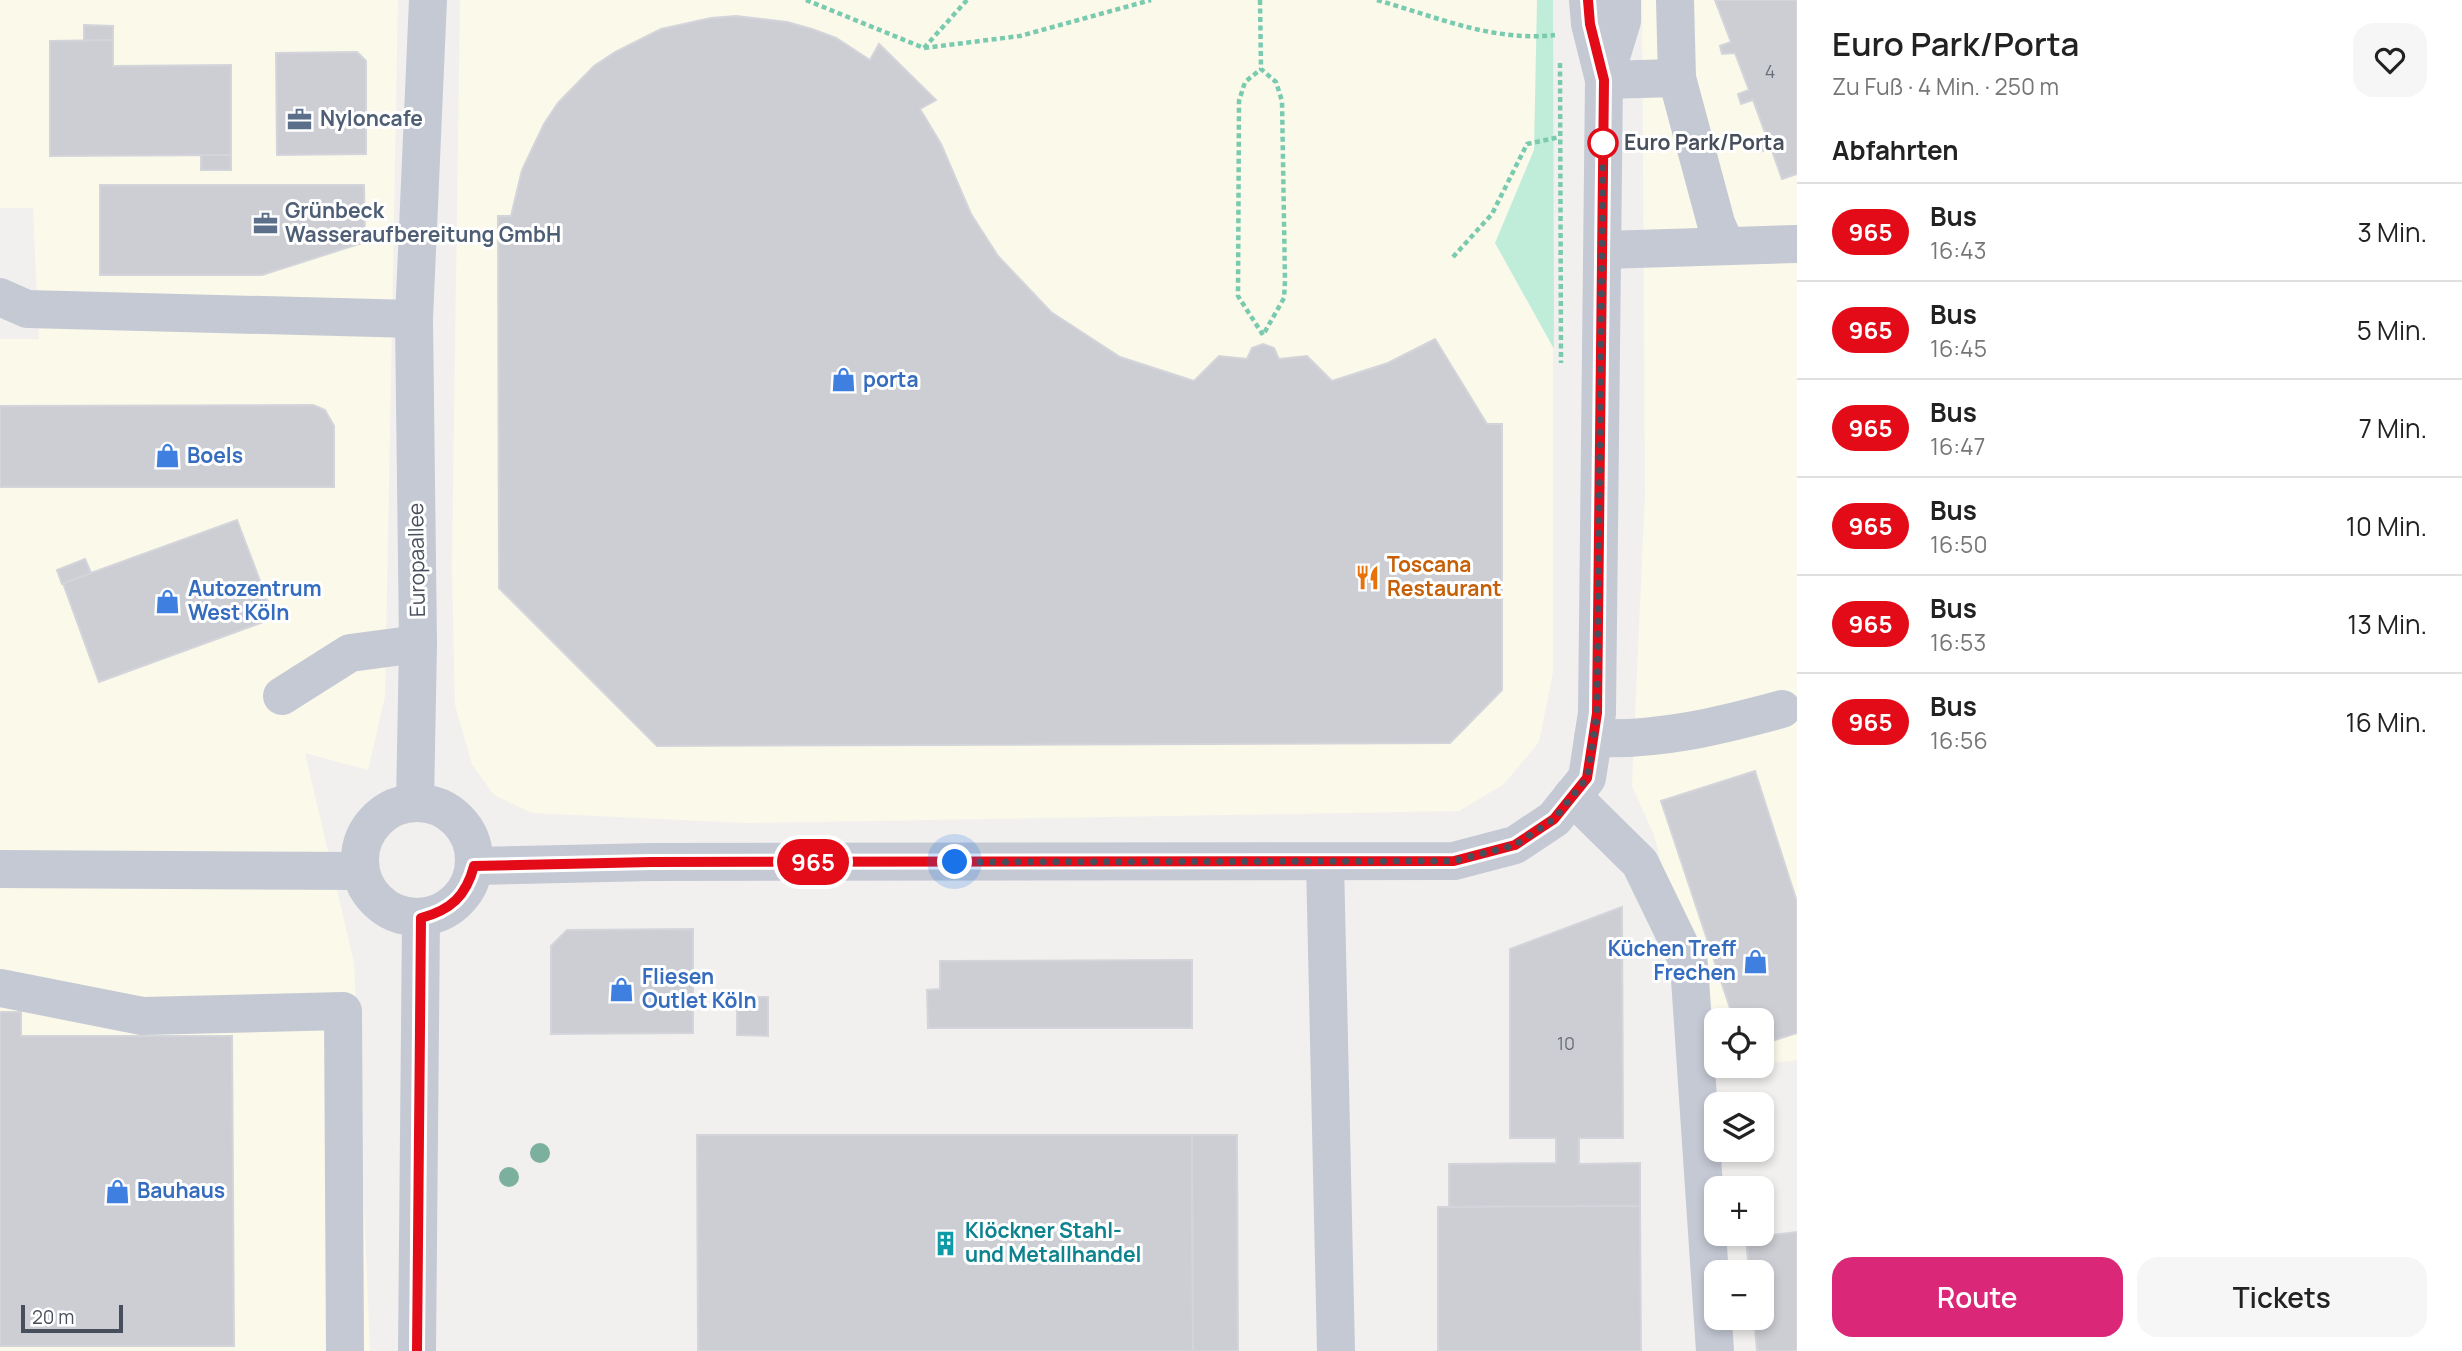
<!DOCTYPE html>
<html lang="de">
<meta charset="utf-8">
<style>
:root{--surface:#fff;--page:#f6f6f6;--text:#222;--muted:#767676;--line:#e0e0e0;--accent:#db2777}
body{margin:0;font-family:Manrope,sans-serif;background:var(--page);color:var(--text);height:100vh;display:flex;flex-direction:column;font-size:26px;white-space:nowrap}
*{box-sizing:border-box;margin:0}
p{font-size:23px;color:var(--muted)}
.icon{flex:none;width:38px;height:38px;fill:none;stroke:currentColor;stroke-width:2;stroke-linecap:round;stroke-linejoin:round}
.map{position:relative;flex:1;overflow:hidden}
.sheet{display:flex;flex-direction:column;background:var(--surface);width:665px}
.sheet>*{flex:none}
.badge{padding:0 14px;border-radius:23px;font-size:24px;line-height:46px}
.fabs{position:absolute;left:1704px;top:1008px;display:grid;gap:14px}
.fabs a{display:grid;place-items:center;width:70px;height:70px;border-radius:14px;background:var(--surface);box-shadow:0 4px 10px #0003;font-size:35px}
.scale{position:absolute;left:21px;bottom:18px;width:102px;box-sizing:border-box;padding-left:7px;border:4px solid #484f5c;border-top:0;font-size:19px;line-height:24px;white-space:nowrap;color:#484f5c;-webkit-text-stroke:5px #fff;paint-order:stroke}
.you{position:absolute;width:35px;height:35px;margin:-18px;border:5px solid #fff;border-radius:50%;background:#1a73e8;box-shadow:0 0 0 10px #1a73e833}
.map>.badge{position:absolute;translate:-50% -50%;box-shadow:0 0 0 4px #fff}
h2{padding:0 35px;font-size:26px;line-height:63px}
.round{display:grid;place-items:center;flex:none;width:74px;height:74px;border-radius:21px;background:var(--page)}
.head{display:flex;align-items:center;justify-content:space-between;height:119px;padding:0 35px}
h1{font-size:33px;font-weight:600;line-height:52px}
.cta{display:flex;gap:14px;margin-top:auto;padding:14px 35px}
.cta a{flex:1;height:80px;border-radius:21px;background:var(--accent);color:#fff;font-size:28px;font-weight:600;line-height:80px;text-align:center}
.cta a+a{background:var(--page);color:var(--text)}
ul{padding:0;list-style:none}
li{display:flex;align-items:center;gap:21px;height:98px;padding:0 35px;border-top:2px solid var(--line)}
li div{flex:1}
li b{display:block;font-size:26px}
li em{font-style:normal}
li .badge{min-width:77px;font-weight:700;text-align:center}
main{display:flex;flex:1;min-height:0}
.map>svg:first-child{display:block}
</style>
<main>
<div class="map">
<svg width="1797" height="1351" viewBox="0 0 1797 1351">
<rect width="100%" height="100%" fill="#f2f0ef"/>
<g fill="#fbf9ea">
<polygon points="0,0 398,0 385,696 368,770 305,753 354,963 370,1351 0,1351 0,339 39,339 33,208 0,208"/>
<polygon points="460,0 1553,0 1553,672 1539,742 1504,784 1459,811 746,823 532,813 494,795 472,764 455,705 452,569"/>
<polygon points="1642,0 1797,0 1797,1060 1762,1064 1762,1020 1717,1020 1717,1066 1746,1066 1716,1069 1654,835 1632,786 1645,494"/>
</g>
<polygon fill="#c0edd9" points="1537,0 1553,0 1554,349 1495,243 1534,150"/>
<g fill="#ccced4" stroke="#d4d5db" stroke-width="2">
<polygon points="1715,0 1797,0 1797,174 1782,179 1771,148 1759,152 1756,142 1767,138 1753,100 1741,104 1738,94 1749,90 1735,53 1722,54 1720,46 1731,42"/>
<polygon points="736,16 787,22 812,29 836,38 870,60 879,44 936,100 920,109 941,144 971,214 998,256 1051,312 1120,357 1194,381 1219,356 1247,359 1252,348 1263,344 1274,348 1279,359 1307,356 1332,381 1388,363 1435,339 1487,424 1502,424 1502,690 1450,743 657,746 499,588 498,216 511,216 522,170 544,124 558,103 594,66 615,52 661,29 711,18"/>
<polygon points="84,25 113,26 113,40 84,41"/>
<polygon points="113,40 113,66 231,65 231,155 50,156 50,41"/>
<polygon points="357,52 366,61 366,154 277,155 276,53"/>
<rect x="201" y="155" width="30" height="15"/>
<polygon points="100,185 364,185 365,242 262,275 100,275"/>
<polygon points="313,405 325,410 334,426 334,487 0,487 0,406"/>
<polygon points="237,520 274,618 99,682 63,583"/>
<polygon points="85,559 91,573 62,584 57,570"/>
<polygon points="1755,771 1797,902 1797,1033 1762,1044 1762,1020 1734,1020 1661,801"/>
<polygon points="1622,907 1623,1138 1579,1138 1579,1164 1640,1163 1640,1206 1449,1207 1449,1164 1556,1163 1556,1138 1510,1138 1510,949"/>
<polygon points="693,929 693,1033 551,1034 551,946 567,930"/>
<polygon points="1192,960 1192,1028 928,1028 927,990 940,989 940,961"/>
<polygon points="737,997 768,997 768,1036 737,1035"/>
<polygon points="0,1012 21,1012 21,1036 232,1036 234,1346 0,1346"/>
<polygon points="697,1135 1192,1135 1193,1351 698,1351"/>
<polygon points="1192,1135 1237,1135 1238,1351 1193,1351"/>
<polygon points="1640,1206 1641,1351 1438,1351 1438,1207"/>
<polygon points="1797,1232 1797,1351 1757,1351 1754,1318 1762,1318 1762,1272 1749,1272 1746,1238"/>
</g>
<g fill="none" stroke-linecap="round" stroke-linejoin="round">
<g stroke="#79caaf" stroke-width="4.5" stroke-dasharray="5 3.5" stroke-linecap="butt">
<polyline points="806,0 924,48 1020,36 1151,0"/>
<polyline points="1260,0 1261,69 1276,82 1282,101 1285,281 1284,298 1263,335 1238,296 1239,101 1245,82 1261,69"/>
<path d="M 1377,0 C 1437,17 1493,42 1555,35"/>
<polyline points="924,48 967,0"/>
<polyline points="1560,63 1561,363"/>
<polyline points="1453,257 1492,214 1527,144 1560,137"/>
</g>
<g stroke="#c4c9d4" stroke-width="38">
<polyline points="1675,0 1677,78 1716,223 1726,246"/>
<polyline points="1604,80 1622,21 1622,0"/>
<polyline points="1604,80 1677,78"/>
<polyline points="1604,250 1797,244"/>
<polyline points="0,297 27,309 414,319"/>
<polyline points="282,696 350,653 418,644"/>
<path d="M 1593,738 C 1659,741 1719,726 1782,709"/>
<polyline points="1572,796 1640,863 1689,964 1715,1351"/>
<polyline points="415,802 418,644 414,319 428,0"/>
<circle cx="417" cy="860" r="57"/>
<polyline points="1325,862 1336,1351"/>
<polyline points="474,866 651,862 1454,861 1515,845 1554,819 1587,778 1597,713 1604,80 1590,24 1588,0"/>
<polyline points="0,869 360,871"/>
<polyline points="0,988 142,1016 343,1011 345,1351"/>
<polyline points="417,1351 421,918"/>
</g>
</g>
<g fill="#7cb09e">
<circle cx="540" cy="1153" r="10"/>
<circle cx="509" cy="1177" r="10"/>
</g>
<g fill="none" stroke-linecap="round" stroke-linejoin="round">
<defs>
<path id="line" d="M 417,1351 L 421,918 C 451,910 466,896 474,866 L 651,862 L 1454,861 L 1515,845 L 1554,819 L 1587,778 L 1597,713 L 1604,80 L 1590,24 L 1588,0"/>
</defs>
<use href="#line" stroke="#fff" stroke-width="16"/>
<use href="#line" stroke="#e30b18" stroke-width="10"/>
<polyline stroke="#484f5c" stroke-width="7" stroke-dasharray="0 12.6" points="955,862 1454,861 1515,845 1554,819 1587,778 1597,713 1603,143"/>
</g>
<defs>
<symbol id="office-bare" viewBox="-9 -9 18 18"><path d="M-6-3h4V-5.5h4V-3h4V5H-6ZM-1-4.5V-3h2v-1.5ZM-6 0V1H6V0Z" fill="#5c6f8a" stroke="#fff" stroke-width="2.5" paint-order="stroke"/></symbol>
<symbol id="shop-bare" viewBox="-9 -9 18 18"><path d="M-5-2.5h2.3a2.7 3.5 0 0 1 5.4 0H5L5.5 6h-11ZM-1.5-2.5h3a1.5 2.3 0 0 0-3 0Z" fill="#3f7fe0" stroke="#fff" stroke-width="2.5" paint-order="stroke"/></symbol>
<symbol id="restaurant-bare" viewBox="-9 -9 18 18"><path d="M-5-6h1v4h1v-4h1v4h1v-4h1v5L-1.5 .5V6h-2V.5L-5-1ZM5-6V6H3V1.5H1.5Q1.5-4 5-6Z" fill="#e8710a" stroke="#fff" stroke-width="2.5" paint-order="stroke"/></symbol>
<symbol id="building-bare" viewBox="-9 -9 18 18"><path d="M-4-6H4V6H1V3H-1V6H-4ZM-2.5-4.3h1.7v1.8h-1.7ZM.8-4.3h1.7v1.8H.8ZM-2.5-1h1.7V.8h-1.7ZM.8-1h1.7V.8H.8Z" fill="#0f9aa8" stroke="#fff" stroke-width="2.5" paint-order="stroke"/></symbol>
</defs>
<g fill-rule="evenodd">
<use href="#office-bare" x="282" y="102" width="35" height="35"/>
<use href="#office-bare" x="248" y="206" width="35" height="35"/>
<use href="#shop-bare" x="826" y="362" width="35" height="35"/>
<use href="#shop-bare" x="150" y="438" width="35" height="35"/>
<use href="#restaurant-bare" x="1350" y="560" width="35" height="35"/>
<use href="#shop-bare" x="150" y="584" width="35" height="35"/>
<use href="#shop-bare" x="1738" y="944" width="35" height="35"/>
<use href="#shop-bare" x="604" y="972" width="35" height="35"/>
<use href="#shop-bare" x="100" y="1174" width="35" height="35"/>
<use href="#building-bare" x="928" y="1226" width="35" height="35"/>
</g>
<circle fill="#fff" stroke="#e30b18" stroke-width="3.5" cx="1603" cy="143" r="14"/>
<g text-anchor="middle" stroke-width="6" stroke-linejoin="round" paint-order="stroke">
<g font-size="18" fill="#696f7a">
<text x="1770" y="78">4</text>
<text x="1566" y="1050">10</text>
</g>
<g font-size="21" font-weight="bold" fill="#4e5e75" stroke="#fff" text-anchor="start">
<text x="320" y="126">Nyloncafe</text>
<text x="285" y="218">Grünbeck<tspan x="285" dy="24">Wasseraufbereitung GmbH</tspan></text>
</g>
<g font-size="21" font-weight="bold" fill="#484f5c" stroke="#fff" text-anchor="start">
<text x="1624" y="150">Euro Park/Porta</text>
</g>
<g font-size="21" font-weight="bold" fill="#366cbe" stroke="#fff" text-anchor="start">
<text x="863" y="387">porta</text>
<text x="187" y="463">Boels</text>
<text x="188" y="596">Autozentrum<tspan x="188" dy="24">West Köln</tspan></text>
<text x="1736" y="956" text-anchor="end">Küchen Treff<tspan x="1736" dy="24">Frechen</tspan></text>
<text x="642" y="984">Fliesen<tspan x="642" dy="24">Outlet Köln</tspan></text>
<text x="137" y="1198">Bauhaus</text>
</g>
<g font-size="21" fill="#484f5c" stroke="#fff">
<text transform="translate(417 560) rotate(-91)" y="7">Europaallee</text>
</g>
<g font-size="21" font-weight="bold" fill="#c56008" stroke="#fff" text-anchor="start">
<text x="1387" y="572">Toscana<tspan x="1387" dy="24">Restaurant</tspan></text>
</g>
<g font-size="21" font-weight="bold" fill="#0d838f" stroke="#fff" text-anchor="start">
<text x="965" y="1238">Klöckner Stahl-<tspan x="965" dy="24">und Metallhandel</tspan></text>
</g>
</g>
</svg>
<div class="fabs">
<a><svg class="icon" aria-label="locate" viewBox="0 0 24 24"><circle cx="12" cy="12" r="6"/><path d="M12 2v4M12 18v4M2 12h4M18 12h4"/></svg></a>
<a><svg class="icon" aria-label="layers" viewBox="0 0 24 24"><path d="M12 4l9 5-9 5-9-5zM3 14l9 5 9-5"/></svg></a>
<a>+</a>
<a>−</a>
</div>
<div class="scale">20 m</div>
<div class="you" style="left:955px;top:862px"></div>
<b class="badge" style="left:813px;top:862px;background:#e30b18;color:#fff">965</b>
</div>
<section class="sheet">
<div class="head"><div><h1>Euro Park/Porta</h1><p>Zu Fuß · 4 Min. · 250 m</p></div><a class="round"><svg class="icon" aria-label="heart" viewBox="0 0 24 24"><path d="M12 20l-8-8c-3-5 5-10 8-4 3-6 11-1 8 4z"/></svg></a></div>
<h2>Abfahrten</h2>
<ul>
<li><span class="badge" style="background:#e30b18;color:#fff">965</span><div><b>Bus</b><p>16:43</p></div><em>3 Min.</em></li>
<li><span class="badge" style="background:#e30b18;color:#fff">965</span><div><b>Bus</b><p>16:45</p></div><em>5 Min.</em></li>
<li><span class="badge" style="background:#e30b18;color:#fff">965</span><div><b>Bus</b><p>16:47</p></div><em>7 Min.</em></li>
<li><span class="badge" style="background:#e30b18;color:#fff">965</span><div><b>Bus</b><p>16:50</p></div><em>10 Min.</em></li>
<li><span class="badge" style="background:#e30b18;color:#fff">965</span><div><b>Bus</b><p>16:53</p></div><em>13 Min.</em></li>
<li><span class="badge" style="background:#e30b18;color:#fff">965</span><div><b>Bus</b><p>16:56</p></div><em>16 Min.</em></li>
</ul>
<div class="cta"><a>Route</a><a>Tickets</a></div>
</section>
</main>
